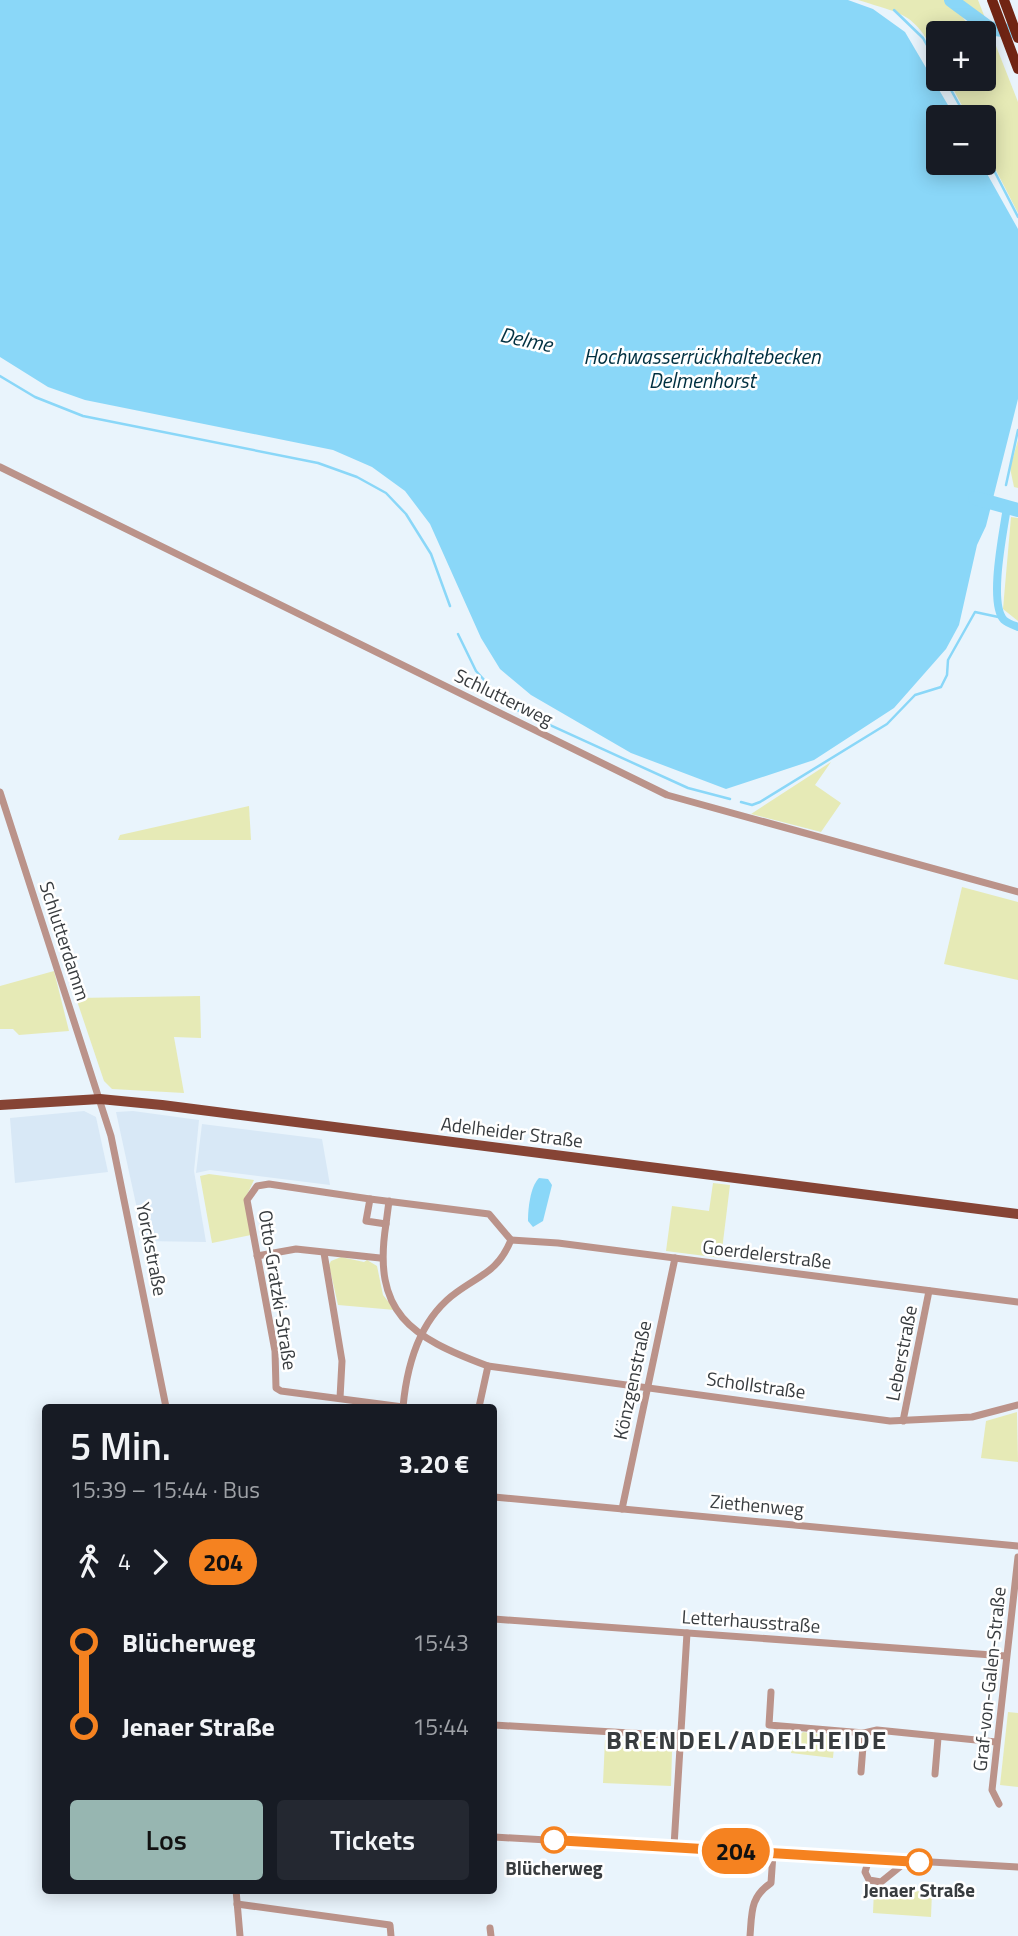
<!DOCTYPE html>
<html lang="de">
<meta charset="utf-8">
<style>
:root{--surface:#171b24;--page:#242831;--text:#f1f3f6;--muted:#9ea1a6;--accent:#97b6b1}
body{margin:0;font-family:"Titillium Web",sans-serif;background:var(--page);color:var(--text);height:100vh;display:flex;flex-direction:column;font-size:26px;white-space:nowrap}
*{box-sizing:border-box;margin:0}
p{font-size:23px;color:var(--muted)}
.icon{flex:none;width:38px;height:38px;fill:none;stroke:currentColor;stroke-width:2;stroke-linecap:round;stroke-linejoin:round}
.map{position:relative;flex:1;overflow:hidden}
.side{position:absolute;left:42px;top:1404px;width:455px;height:490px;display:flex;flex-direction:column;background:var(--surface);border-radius:7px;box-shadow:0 4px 18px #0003}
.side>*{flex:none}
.badge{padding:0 14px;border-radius:23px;font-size:24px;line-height:46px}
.tools{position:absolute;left:926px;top:21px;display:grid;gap:14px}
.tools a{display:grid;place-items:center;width:70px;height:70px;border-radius:7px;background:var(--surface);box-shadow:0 4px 18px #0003;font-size:35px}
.map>.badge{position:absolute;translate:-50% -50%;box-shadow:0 0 0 4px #fff}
.legs{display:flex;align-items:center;gap:10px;height:77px;padding:0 28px;font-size:23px}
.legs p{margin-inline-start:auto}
.head{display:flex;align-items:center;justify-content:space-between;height:119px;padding:0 28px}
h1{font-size:38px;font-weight:600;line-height:52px}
.button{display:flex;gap:14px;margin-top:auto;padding:14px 28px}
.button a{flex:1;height:80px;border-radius:7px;background:var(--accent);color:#111;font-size:28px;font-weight:600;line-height:80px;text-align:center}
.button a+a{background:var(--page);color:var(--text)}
ul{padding:0 28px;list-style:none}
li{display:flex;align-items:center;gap:24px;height:84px;font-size:26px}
li i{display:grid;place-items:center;width:10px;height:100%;margin:0 9px;background:currentColor}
li i::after{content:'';width:18px;height:18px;margin:-9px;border:5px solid;border-radius:50%;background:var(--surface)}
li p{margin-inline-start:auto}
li:first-child i{background:linear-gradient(#0000 50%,currentColor 0)}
li:last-child i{background:linear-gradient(currentColor 50%,#0000 0)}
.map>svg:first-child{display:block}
</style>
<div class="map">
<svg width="1018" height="1936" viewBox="0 0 1018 1936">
<rect width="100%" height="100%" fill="#e9f4fc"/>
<g fill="#d8e8f6">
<polygon points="84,1111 96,1117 108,1172 15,1183 10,1118"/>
<polygon points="133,1111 199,1120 194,1171 206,1242 144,1241 116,1112"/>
<polygon points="202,1124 322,1139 330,1185 210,1170 196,1173"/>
</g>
<g fill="#e6eab6">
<path d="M 858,0 L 945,0 L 959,12 L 974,33 L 938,33 L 938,59 C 914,12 905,15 858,0 Z"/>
<polygon points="959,0 978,0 1018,102 1018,213 984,147 984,117 968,117 948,79 984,79 984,33 977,33 964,4"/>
<polygon points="1018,440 1018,488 1014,487 1010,468"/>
<polygon points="1011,517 1018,518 1018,621 1003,609"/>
<polygon points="831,762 815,785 841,803 821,832 751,814"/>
<polygon points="249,806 251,840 118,840 120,835"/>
<polygon points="962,887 1018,902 1018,980 944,964"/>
<polygon points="54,971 69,1031 19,1035 13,1029 0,1029 0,986"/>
<polygon points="200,996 201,1038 174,1037 184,1093 112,1089 104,1081 76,998"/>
<polygon points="209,1174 254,1180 245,1199 251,1235 212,1243 200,1176"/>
<polygon points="713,1183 730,1185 721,1258 666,1251 672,1206 709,1211"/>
<polygon points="341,1257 364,1262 367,1260 377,1266 383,1295 395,1310 338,1305 329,1265 331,1261"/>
<polygon points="1017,1412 1018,1462 981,1458 986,1421"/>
<polygon points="1008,1712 1018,1713 1018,1787 1000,1785"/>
<polygon points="803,1732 835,1736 833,1758 791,1753 792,1742"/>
<polygon points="605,1740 671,1742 675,1749 672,1752 671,1786 603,1783"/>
<polygon points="874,1889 932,1892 931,1917 873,1913"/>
</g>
<g fill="#8ad7f8">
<polygon points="0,0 848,0 873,9 905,32 955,117 938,117 938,163 981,163 1018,229 1018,399 986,526 977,545 959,625 946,649 894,708 814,760 726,789 631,753 531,695 500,669 481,638 430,524 405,491 372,467 333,450 85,400 48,387 0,357"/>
<path d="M 539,1178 L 548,1179 L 552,1185 L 543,1221 L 533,1227 L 528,1221 C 528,1209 530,1187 539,1178 Z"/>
</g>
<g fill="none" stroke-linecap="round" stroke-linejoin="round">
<g stroke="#8ad7f8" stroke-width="2.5">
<polyline points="894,10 923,38 938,65"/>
<polyline points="945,79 966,117"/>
<polyline points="984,151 1018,217"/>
<polyline points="0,376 35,397 83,416 318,463 357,477 386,493 406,514 431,554 450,606"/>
<polyline points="1006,485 1018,430"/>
<polyline points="458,634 476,671 508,706 688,788 730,799"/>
<polyline points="741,802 752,805 760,802 887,724 915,695 941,687 947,675 948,660 975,612 1003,618"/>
</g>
<path stroke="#8ad7f8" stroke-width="8" d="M 1007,507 C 1004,529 988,603 1004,620 C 1007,623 1013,625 1018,627"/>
<g stroke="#8ad7f8" stroke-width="14">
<polyline points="951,0 989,28 1016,32"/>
<polyline points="975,498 1018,510"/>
</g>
<g stroke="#bb938a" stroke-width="7">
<polyline points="0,467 667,795 1018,892"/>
<polyline points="0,792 111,1136 166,1407"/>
<polyline points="370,1199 269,1184 257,1186 247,1200 275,1351 276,1388 281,1391 403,1407"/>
<path d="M 389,1201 L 386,1224 L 366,1221 L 370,1199 L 489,1214 L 511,1240 C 498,1271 482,1274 457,1292 C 420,1318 407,1364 403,1407"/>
<path d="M 386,1224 C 372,1313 410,1337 488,1366 L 890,1421 L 972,1417 L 1018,1405"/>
<polyline points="511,1240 558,1243 1018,1302"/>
<polyline points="324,1253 342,1361 340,1398"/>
<polyline points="257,1256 296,1249 380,1258"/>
<polyline points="479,1407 488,1366"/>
<polyline points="903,1421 929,1291"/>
<polyline points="494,1497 1018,1546"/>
<polyline points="622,1509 675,1258"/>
<polyline points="494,1619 1006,1656"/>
<polyline points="771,1692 769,1725 864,1733 877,1730 996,1742"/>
<polyline points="494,1725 681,1736"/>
<polyline points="861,1772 864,1733"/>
<polyline points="935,1774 938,1738"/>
<polyline points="999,1804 992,1790 1018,1557"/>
<polyline points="494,1837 1018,1867"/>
<polyline points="674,1846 687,1633"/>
<polyline points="869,1859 865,1872 869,1880 881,1882 907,1861"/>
<polyline points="236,1890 240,1936"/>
<polyline points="237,1904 390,1925 391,1936"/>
<polyline points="490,1928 491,1936"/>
<path d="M 750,1936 C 752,1912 750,1897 771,1883 L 773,1854"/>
</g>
<polyline stroke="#864435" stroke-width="10" points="0,1105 100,1099 162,1105 1018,1214"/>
<g stroke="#712514" stroke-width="10">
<polyline points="992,0 1018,69"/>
<polyline points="1004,0 1018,38"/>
</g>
</g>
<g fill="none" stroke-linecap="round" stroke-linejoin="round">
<defs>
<polyline id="line-1" points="554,1840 919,1862"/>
</defs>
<use href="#line-1" stroke="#fff" stroke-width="16"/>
<use href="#line-1" stroke="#f58220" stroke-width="10"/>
</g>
<g fill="#fff" stroke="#f58220" stroke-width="3.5">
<circle cx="554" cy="1840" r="12"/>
<circle cx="919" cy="1862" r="12"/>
</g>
<g text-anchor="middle" stroke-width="5" stroke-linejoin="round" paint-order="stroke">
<g font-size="19" fill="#383c3f" stroke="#fff">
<text transform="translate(504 697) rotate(26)" y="7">Schlutterweg</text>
<text transform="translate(65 941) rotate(72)" y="7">Schlutterdamm</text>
<text transform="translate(512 1132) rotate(7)" y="7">Adelheider Straße</text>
<text transform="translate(152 1249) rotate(79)" y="7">Yorckstraße</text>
<text transform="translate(767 1254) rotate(7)" y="7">Goerdelerstraße</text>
<text transform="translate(278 1290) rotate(81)" y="7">Otto-Gratzki-Straße</text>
<text transform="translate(901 1353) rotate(-79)" y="7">Leberstraße</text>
<text transform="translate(632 1380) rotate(-78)" y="7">Könzgenstraße</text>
<text transform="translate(756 1385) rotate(8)" y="7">Schollstraße</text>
<text transform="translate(757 1505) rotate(5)" y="7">Ziethenweg</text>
<text transform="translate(751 1621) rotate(4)" y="7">Letterhausstraße</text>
<text transform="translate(989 1679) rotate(-84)" y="7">Graf-von-Galen-Straße</text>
</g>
<g font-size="19" font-weight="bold" fill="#383c3f" stroke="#fff">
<text x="554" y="1875">Blücherweg</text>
<text x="919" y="1897">Jenaer Straße</text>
</g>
<g font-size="21" font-style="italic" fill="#003041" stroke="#fff">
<text transform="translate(526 340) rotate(12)" y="7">Delme</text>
<text x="702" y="364">Hochwasserrückhaltebecken<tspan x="702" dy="24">Delmenhorst</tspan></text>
</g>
<g font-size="26" font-weight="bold" letter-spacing="2" fill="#383c3f" stroke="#fff">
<text x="747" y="1749">BRENDEL/ADELHEIDE</text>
</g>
</g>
</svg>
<div class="tools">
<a>+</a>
<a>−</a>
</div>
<b class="badge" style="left:736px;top:1851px;background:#f58220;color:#111">204</b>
<section class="side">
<div class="head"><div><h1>5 Min.</h1><p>15:39 – 15:44 · Bus</p></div><b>3.20 €</b></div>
<div class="legs"><svg class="icon" aria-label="walk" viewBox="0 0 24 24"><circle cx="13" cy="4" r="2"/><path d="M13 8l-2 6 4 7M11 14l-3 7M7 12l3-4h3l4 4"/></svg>4<svg class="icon" aria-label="forward" viewBox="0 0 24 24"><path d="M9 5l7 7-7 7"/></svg><b class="badge" style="background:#f58220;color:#111">204</b></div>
<ul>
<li><i style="color:#f58220"></i><b>Blücherweg</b><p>15:43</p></li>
<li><i style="color:#f58220"></i><b>Jenaer Straße</b><p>15:44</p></li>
</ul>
<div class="button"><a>Los</a><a>Tickets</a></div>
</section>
</div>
